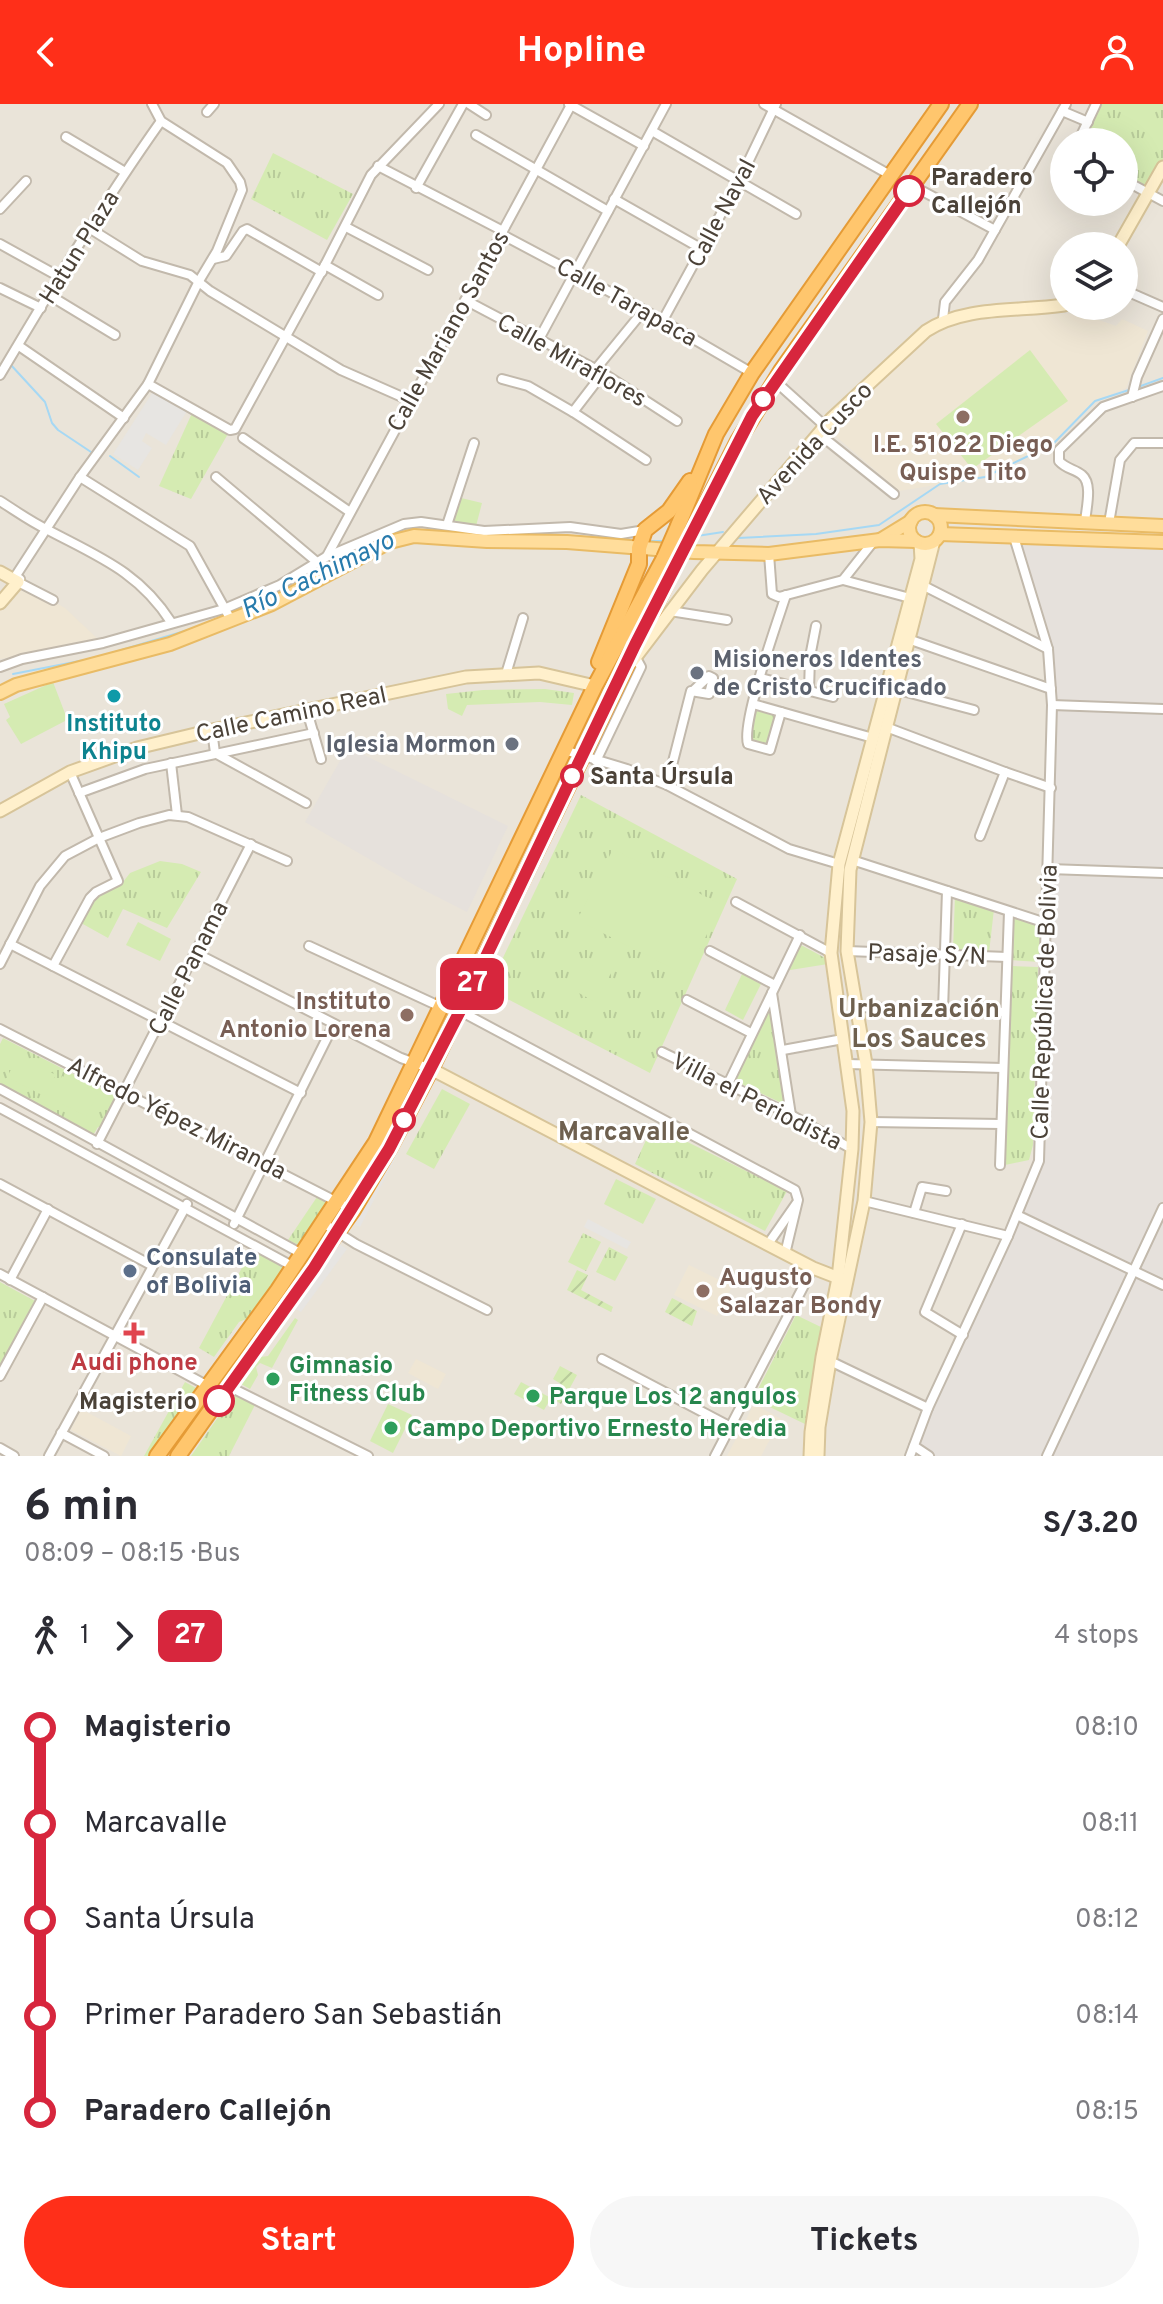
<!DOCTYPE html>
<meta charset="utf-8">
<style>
:root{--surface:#fff;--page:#f7f7f7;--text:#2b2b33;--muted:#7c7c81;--accent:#ff2f19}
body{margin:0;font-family:Overpass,sans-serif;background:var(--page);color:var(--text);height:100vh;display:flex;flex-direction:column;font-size:30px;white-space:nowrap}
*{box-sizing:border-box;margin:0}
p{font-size:26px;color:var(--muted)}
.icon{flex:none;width:44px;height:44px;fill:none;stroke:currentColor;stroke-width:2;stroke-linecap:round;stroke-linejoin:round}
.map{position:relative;height:1352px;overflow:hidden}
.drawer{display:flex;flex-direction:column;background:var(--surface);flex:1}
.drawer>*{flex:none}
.badge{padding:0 16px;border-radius:12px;font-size:28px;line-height:52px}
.buttons{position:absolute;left:1050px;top:24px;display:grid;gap:16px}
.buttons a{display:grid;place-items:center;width:88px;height:88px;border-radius:50%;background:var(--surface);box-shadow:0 8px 32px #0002;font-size:40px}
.map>.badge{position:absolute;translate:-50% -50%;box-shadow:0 0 0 4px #fff}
.legs{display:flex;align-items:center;gap:12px;height:88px;padding:0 24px;font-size:26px}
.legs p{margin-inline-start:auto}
.head{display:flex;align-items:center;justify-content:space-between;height:136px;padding:0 24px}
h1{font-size:44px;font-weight:700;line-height:60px}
.action{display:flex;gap:16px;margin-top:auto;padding:16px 24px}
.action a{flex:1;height:92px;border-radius:48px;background:var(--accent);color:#fff;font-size:32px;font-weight:700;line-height:92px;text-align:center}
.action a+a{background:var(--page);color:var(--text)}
ul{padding:0 24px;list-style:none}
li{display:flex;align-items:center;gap:28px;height:96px;font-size:30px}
li i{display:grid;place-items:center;width:12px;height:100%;margin:0 10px;background:currentColor}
li i::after{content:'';width:20px;height:20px;margin:-10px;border:6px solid;border-radius:50%;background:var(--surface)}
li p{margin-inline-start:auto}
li:first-child i{background:linear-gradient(#0000 50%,currentColor 0)}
li:last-child i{background:linear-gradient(currentColor 50%,#0000 0)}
header{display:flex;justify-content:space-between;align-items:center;height:104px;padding:0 24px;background:var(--accent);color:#fff;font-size:36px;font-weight:700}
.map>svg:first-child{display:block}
</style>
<header><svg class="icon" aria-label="back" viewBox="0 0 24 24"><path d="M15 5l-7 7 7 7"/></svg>Hopline<svg class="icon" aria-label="person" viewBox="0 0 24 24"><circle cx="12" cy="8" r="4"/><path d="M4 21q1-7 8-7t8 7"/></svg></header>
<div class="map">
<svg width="1163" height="1352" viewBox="0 0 1163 1352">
<defs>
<pattern id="grass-tufts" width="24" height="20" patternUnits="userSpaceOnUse" patternTransform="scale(2)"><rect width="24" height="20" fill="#d5ebb2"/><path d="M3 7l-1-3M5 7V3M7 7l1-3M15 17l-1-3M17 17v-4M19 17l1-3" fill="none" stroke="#b8cb9a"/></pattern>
<pattern id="garden-furrows" width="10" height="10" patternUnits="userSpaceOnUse" patternTransform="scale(2)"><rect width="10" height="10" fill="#d5ebb2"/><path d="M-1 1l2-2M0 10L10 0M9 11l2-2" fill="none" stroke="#b8cb9a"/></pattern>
</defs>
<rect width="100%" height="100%" fill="#f6f2eb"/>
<path fill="#eae4d9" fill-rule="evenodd" d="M 0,0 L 1163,0 L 1163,1352 L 0,1352 ZM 1064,38 L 1124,38 L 1124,98 L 1064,98 ZM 1064,142 L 1124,142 L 1124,202 L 1064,202 Z"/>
<g fill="#e6e1dc">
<polygon points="1009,426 1163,431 1163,1352 920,1352 910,1346 1017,1119 1043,1039 1049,552"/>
<polygon points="348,643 508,722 467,808 416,782 305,718"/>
</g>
<g fill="#efe6d4">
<polygon points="1079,209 1116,222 1122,215 1148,227 1126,284 1095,297 1053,340 985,373 899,387 832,329 901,255 926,232 947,220 970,214"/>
<polygon points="23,480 65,504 101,538 0,555 0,506"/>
<polygon points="689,1161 732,1182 717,1212 674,1191"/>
<polygon points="416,1255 446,1270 438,1285 408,1269"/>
<polygon points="754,1300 781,1315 761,1352 727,1352"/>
<polygon points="81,1305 131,1332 121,1352 71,1326"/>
</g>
<g fill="url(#grass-tufts)">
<polygon points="1102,0 1163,0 1163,58 1148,84 1124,70 1124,38 1083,38"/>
<polygon points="273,49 353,90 327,136 251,95"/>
<polygon points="193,307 229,328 191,395 159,382"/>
<polygon points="457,393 482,399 475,426 449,420"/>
<polygon points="545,585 574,589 572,601 540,598 467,601 462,612 448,605 446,590 483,586"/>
<polygon points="756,606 776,611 768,641 749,636"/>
<polygon points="581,691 737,775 650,969 488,885"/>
<polygon points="160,757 182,760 201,768 167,824 123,805 108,834 81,819 93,795 103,787 123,778 130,769"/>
<polygon points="955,792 994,805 989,849 953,846"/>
<polygon points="1010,810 1041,820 1040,858 1009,856"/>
<polygon points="799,840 829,856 828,860 784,867"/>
<polygon points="1012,862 1038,863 1033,1041 1029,1056 1005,1061"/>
<polygon points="771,896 788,1002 733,976"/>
<polygon points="3,934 118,993 102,1024 98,1023 92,1033 0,981 0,940"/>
<polygon points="442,985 470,1000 434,1065 406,1050"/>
<polygon points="653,1021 787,1087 765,1127 635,1060"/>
<polygon points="616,1075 656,1095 643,1120 604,1100"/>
<polygon points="319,1090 331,1097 301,1142 288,1136"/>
<polygon points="583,1129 601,1138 586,1167 568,1158"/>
<polygon points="253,1143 289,1162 251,1213 239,1218 214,1253 199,1244"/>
<polygon points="609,1143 628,1153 615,1177 596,1168"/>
<polygon points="0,1178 35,1197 0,1262"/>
<polygon points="796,1211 823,1224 813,1271 807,1321 753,1295"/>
<polygon points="295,1214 298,1216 272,1264 260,1259 256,1263 258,1271 250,1285 241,1280 260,1253 268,1252"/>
<polygon points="185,1278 196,1284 148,1352 144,1352"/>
<polygon points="235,1289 256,1299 229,1352 191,1352"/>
</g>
<g fill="url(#garden-furrows)">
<polygon points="577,1166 588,1171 581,1186 613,1203 611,1208 567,1186"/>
<polygon points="672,1194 697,1207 692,1222 665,1208"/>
<polygon points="560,1262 577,1271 561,1300 553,1295 561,1280 553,1275"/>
</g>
<g fill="#d5ebb2">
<polygon points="1030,246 1068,297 972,365 936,320"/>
<polygon points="53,578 66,612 65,617 21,640 6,616 10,613 4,600"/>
<polygon points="613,745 722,801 686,871 577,816"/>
<polygon points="138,818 171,835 160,857 126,841"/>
<polygon points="596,855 614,864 595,898 577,888"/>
<polygon points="742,870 761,880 743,916 725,906"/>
<polygon points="18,952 56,971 44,992 7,973"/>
<polygon points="62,972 98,990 86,1012 51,994"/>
<polygon points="713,1069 746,1086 736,1107 703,1089"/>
<polygon points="521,1278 551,1294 544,1306 514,1290"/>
<polygon points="388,1300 412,1311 393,1349 370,1337"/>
</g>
<g fill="#e7e5e2">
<polygon points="154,286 187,307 166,341 146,329 142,337 152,344 138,366 113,350"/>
<polygon points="394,1049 397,1051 360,1123 351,1119"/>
<polygon points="588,1115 631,1138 627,1145 584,1123"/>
<polygon points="339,1140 347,1145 301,1208 294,1204"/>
</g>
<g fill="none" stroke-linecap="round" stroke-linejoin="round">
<g stroke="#a6d8f4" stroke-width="2">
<polyline points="10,260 45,298 52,319 58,326 91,348"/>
<polyline points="1138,283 1163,274"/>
<polyline points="110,352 139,373"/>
<polyline points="566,432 595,434"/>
<polyline points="697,432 723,428"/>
<polyline points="738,434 816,430 879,421 940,380 985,373 1053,340 1095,297 1132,285"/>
<polyline points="649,437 663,437"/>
<polyline points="352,451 373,438 404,428"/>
<polyline points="252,501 286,486"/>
<polyline points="105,551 198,523"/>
<polyline points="13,570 95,554"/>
</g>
<defs>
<g id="street">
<polyline points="469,0 486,11"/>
<polyline points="569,0 644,42"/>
<polyline points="764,0 890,71"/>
<polyline points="1062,7 1088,18"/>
<polyline points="207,8 214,0"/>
<polyline points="652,27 796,110"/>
<polyline points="476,31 608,107"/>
<polyline points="66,33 125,68"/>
<polyline points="1078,38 1096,0"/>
<polyline points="378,62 503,127"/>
<polyline points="1124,76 1163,97"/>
<polyline points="913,82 995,126"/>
<polyline points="416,84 463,0"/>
<polyline points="614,95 702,145"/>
<polyline points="0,105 26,77"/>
<polyline points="346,123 428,166"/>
<polyline points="89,124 142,157 190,171 210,187 341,266 409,296"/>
<polyline points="501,130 644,206 752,269"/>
<polyline points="0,140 58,172"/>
<polyline points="213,155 226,152 243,127 247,125 322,168"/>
<polyline points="325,161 378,191"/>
<polyline points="0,184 41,204"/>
<polyline points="1124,186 1163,203"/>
<polyline points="49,191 115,231"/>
<polyline points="465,196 603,269 677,317"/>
<polyline points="943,215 945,198 978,156 1066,0"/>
<polyline points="663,216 739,77 776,0"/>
<polyline points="538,237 666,0"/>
<polyline points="19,242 124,314"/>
<polyline points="595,266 644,206"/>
<polyline points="603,269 573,308 646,356"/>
<path d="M 0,271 C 51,185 103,99 161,17"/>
<polyline points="502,275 528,282 573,308"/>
<polyline points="775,277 825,322"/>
<polyline points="148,280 230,326 235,325 325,161 371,71 439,0"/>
<polyline points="1132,293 1137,273 1163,215"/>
<polyline points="819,330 894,390"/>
<polyline points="243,334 350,408"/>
<polyline points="80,373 190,442 231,516"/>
<polyline points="216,373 318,459"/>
<path d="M 0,397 C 16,407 31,418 48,426 C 99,453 139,468 171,518"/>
<path d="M 1085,418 C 1086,405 1093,380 1082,371 C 1075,365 1066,365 1059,357 L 1059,346 L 1103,303 L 1163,282"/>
<polyline points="1109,419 1120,356 1134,339 1163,339"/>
<polyline points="447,421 474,339"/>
<polyline points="769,450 772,490 779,493 843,476 873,438"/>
<polyline points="327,452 571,1"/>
<polyline points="20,475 18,478 53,496"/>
<polyline points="13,476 80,373 148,280 199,177 217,147 242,86 240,78 227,59 161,17 152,0"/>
<polyline points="843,476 910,494"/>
<polyline points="922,481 1048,545"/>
<polyline points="670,507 727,516"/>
<polyline points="908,535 1051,585"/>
<polyline points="0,563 22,555 103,539 224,505 280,481 326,453 404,420 421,418 484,427 570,423 621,430 645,426"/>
<polyline points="506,570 523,514"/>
<polyline points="761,574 833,593"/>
<polyline points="895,585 974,606"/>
<polyline points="809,587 810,553 816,522"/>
<polyline points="753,600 873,634"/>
<polyline points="1052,601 1163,605"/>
<polyline points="307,607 321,655"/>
<path d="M 781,608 L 770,646 L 748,640 C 741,619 777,519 786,491"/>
<polyline points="886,623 1005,668 980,732"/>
<polyline points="212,626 215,649 306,699"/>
<polyline points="564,646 627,665 667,681 789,745 839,760"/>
<polyline points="596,657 641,563 636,554"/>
<polyline points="171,659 177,711"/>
<polyline points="1005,668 1051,684"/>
<polyline points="667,681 691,587 709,590 713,574 709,572 694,586"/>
<polyline points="79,689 145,665 314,629"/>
<polyline points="852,756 1046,819"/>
<polyline points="1049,765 1163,769"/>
<polyline points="736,798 831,849"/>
<polyline points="10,840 301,989"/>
<polyline points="309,842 441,903"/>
<polyline points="710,847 775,881"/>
<polyline points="847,847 1007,853"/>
<polyline points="196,849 401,954 431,965"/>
<polyline points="0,860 40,782 65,752 99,734 139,719 169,711 188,713 287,757"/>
<polyline points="53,862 90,794 96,788 118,777 70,668"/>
<polyline points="772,889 791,1011"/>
<polyline points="687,896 751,929"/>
<polyline points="856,903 1005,908"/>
<polyline points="943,906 947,787"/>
<polyline points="460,907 795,1086 798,1096 785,1150"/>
<polyline points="0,925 353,1106"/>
<polyline points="783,946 843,935"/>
<polyline points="662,948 791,1011 852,1045"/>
<polyline points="847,960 1003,964"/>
<polyline points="728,980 800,831"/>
<polyline points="0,985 302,1150"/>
<polyline points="0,1004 294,1163"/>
<polyline points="871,1018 1001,1020"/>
<polyline points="97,1040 251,740"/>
<polyline points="1000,1061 1009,808"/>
<polyline points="0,1080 151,1161"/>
<polyline points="864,1097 1008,1132"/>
<polyline points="914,1109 922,1083 946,1087"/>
<polyline points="1017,1111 1163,1181"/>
<polyline points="323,1119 356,1140 487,1206"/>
<polyline points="234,1120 334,920"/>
<polyline points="962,1120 925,1208 963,1231"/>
<polyline points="768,1140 796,1100"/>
<polyline points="0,1170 210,1283"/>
<polyline points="10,1176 48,1105"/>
<polyline points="602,1255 731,1323"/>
<polyline points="830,1257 928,1304"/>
<polyline points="0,1272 43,1193"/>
<polyline points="228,1282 368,1352"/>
<polyline points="61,1329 104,1352"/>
<polyline points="914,1342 929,1352"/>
<polyline points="0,1344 14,1352"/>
<polyline points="49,1352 187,1100"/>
<polyline points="715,1352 813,1164"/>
<polyline points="910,1352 928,1304 1008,1132 1039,1057 1052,601 1048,545 1014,433"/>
<polyline points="1047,1352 1163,1104"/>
</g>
<g id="secondary">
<polyline points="1118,142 1163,63"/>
<polyline points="0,468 18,478 0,499"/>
<path d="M 632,558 L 702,466 L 831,315 L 926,227 C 965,201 1019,208 1064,201"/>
<polyline points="0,707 70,668 137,644 212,626 466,573 539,569 595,582"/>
<polyline points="431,965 813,1164 844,1176"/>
<polyline points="810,1352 811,1328 822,1253 838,1174 852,1045 853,1007 831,849 839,760 921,455 920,439"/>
<polyline points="818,1352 819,1323 830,1257 864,1097 871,1018 866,960 847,847 850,766 934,437"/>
</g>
<g id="primary">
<circle cx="925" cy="424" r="16"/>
<polyline points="934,411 1163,422"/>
<polyline points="940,430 1163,438"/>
<polyline points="880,436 911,417"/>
<polyline points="0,589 16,581 170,540 272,500 390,438 414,432 487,437 567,438 694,448 769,450 880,436 916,437"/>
</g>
<g id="highway">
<polyline points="678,422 716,330 752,269 941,0"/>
<polyline points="693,426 738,337 781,267 970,0"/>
<polyline points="599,558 639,460 639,444 645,426 669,407 690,377"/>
<polyline points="157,1352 278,1186 376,1038 595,582 664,454"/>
<polyline points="178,1352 353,1106 389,1045 431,965 677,457"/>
</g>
</defs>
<use href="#street" stroke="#c2b9ac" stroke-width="12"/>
<use href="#secondary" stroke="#d7c499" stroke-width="15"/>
<use href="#primary" stroke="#e9bb65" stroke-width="16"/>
<use href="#highway" stroke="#e59b36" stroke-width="18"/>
<use href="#street" stroke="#fff" stroke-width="8"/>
<use href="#secondary" stroke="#fff0cc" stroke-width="11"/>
<use href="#primary" stroke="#ffdd9b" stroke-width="12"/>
<use href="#highway" stroke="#ffc66d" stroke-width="14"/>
<defs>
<g id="highway-bridge">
<polyline points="664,454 678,422"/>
<polyline points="677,457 693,426"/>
</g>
</defs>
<use href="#highway-bridge" stroke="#e59b36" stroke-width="18" stroke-linecap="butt"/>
<use href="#highway-bridge" stroke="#ffc66d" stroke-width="14"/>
</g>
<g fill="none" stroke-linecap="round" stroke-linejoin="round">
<defs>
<polyline id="line-1" points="219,1297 314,1164 389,1045 460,907 635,541 752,312 909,87"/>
</defs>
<use href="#line-1" stroke="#fff" stroke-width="18"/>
<use href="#line-1" stroke="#d7263d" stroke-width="12"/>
</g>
<g fill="#fff" stroke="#d7263d" stroke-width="4">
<circle cx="909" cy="87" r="14"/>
<circle cx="763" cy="295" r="10"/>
<circle cx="572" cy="672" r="10"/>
<circle cx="404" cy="1016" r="10"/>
<circle cx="219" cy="1297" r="14"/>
</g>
<g fill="#8d6e63" stroke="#fff" stroke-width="3">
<circle cx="963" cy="313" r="8"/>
<circle cx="407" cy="911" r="8"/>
<circle cx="703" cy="1187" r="8"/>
</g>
<g fill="#6b7280" stroke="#fff" stroke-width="3">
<circle cx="697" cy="569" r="8"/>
<circle cx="512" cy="640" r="8"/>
</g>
<circle fill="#0f9aa8" stroke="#fff" stroke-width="3" cx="114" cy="592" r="8"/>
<circle fill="#5c6f8a" stroke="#fff" stroke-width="3" cx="130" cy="1167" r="8"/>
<path fill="#e0444e" stroke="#fff" stroke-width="3" d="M130 1217h8v8h8v8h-8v8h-8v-8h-8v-8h8z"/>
<g fill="#2e9e5b" stroke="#fff" stroke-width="3">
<circle cx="273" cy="1275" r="8"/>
<circle cx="533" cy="1292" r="8"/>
<circle cx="391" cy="1324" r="8"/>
</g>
<g text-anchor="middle" stroke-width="6" stroke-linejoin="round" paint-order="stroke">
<g font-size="24" font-weight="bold" fill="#4b4238" stroke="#fff" text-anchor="start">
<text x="931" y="81">Paradero<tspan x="931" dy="28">Callejón</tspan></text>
<text x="590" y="680">Santa Úrsula</text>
<text x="197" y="1305" text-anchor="end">Magisterio</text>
</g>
<g font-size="24" fill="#4b4238" stroke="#fff">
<text transform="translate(721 109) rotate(-62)" y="8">Calle Naval</text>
<text transform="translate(79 143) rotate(-58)" y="8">Hatun Plaza</text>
<text transform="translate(627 198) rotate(29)" y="8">Calle Tarapaca</text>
<text transform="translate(448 227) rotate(-61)" y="8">Calle Mariano Santos</text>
<text transform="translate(572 256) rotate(29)" y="8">Calle Miraflores</text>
<text transform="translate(814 339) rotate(-47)" y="8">Avenida Cusco</text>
<text transform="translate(291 610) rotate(-12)" y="8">Calle Camino Real</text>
<text transform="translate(927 850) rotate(2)" y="8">Pasaje S/N</text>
<text transform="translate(188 864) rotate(-63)" y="8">Calle Panama</text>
<text transform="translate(1044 898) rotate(-88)" y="8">Calle República de Bolivia</text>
<text transform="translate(757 997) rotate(27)" y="8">Villa el Periodista</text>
<text transform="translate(177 1014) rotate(27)" y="8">Alfredo Yépez Miranda</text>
</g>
<g font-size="24" font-weight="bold" fill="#785e54" stroke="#fff">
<text x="963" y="348">I.E. 51022 Diego<tspan x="963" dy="28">Quispe Tito</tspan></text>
<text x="391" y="905" text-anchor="end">Instituto<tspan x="391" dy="28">Antonio Lorena</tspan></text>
<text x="719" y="1181" text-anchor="start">Augusto<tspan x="719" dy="28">Salazar Bondy</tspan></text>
</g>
<g font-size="24" font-weight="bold" fill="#5b616d" stroke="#fff" text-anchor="start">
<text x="713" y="563">Misioneros Identes<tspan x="713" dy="28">de Cristo Crucificado</tspan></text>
<text x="496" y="648" text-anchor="end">Iglesia Mormon</text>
</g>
<g font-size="24" font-weight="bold" fill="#0d838f" stroke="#fff">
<text x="114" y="627">Instituto<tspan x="114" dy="28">Khipu</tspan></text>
</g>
<g font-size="24" font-weight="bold" fill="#4e5e75" stroke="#fff" text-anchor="start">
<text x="146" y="1161">Consulate<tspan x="146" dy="28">of Bolivia</tspan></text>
</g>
<g font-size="24" font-weight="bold" fill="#be3a42" stroke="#fff">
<text x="134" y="1266">Audi phone</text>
</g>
<g font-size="24" font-weight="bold" fill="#27864d" stroke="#fff" text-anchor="start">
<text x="289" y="1269">Gimnasio<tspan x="289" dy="28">Fitness Club</tspan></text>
<text x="549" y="1300">Parque Los 12 angulos</text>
<text x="407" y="1332">Campo Deportivo Ernesto Heredia</text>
</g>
<g font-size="26" font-style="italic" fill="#287bac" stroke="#fff">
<text transform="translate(317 470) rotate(-26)" y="9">Río Cachimayo</text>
</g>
<g font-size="26" font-weight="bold" fill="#6e604f" stroke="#fff">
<text x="919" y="913">Urbanización<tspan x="919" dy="30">Los Sauces</tspan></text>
<text x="624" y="1036">Marcavalle</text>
</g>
</g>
</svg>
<div class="buttons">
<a><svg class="icon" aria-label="locate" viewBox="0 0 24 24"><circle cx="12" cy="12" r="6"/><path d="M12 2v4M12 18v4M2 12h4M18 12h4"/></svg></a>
<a><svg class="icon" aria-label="layers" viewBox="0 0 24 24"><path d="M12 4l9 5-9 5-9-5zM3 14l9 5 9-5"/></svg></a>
</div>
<b class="badge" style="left:472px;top:880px;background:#d7263d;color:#fff">27</b>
</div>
<section class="drawer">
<div class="head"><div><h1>6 min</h1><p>08:09 – 08:15 · Bus</p></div><b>S/3.20</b></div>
<div class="legs"><svg class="icon" aria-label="walk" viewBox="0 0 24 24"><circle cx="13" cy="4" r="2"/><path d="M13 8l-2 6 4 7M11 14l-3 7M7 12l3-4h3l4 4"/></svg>1<svg class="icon" aria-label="forward" viewBox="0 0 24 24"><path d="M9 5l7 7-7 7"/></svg><b class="badge" style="background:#d7263d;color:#fff">27</b><p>4 stops</p></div>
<ul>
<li><i style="color:#d7263d"></i><b>Magisterio</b><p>08:10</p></li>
<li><i style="color:#d7263d"></i><span>Marcavalle</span><p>08:11</p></li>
<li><i style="color:#d7263d"></i><span>Santa Úrsula</span><p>08:12</p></li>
<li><i style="color:#d7263d"></i><span>Primer Paradero San Sebastián</span><p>08:14</p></li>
<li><i style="color:#d7263d"></i><b>Paradero Callejón</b><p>08:15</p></li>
</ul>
<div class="action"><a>Start</a><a>Tickets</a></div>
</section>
